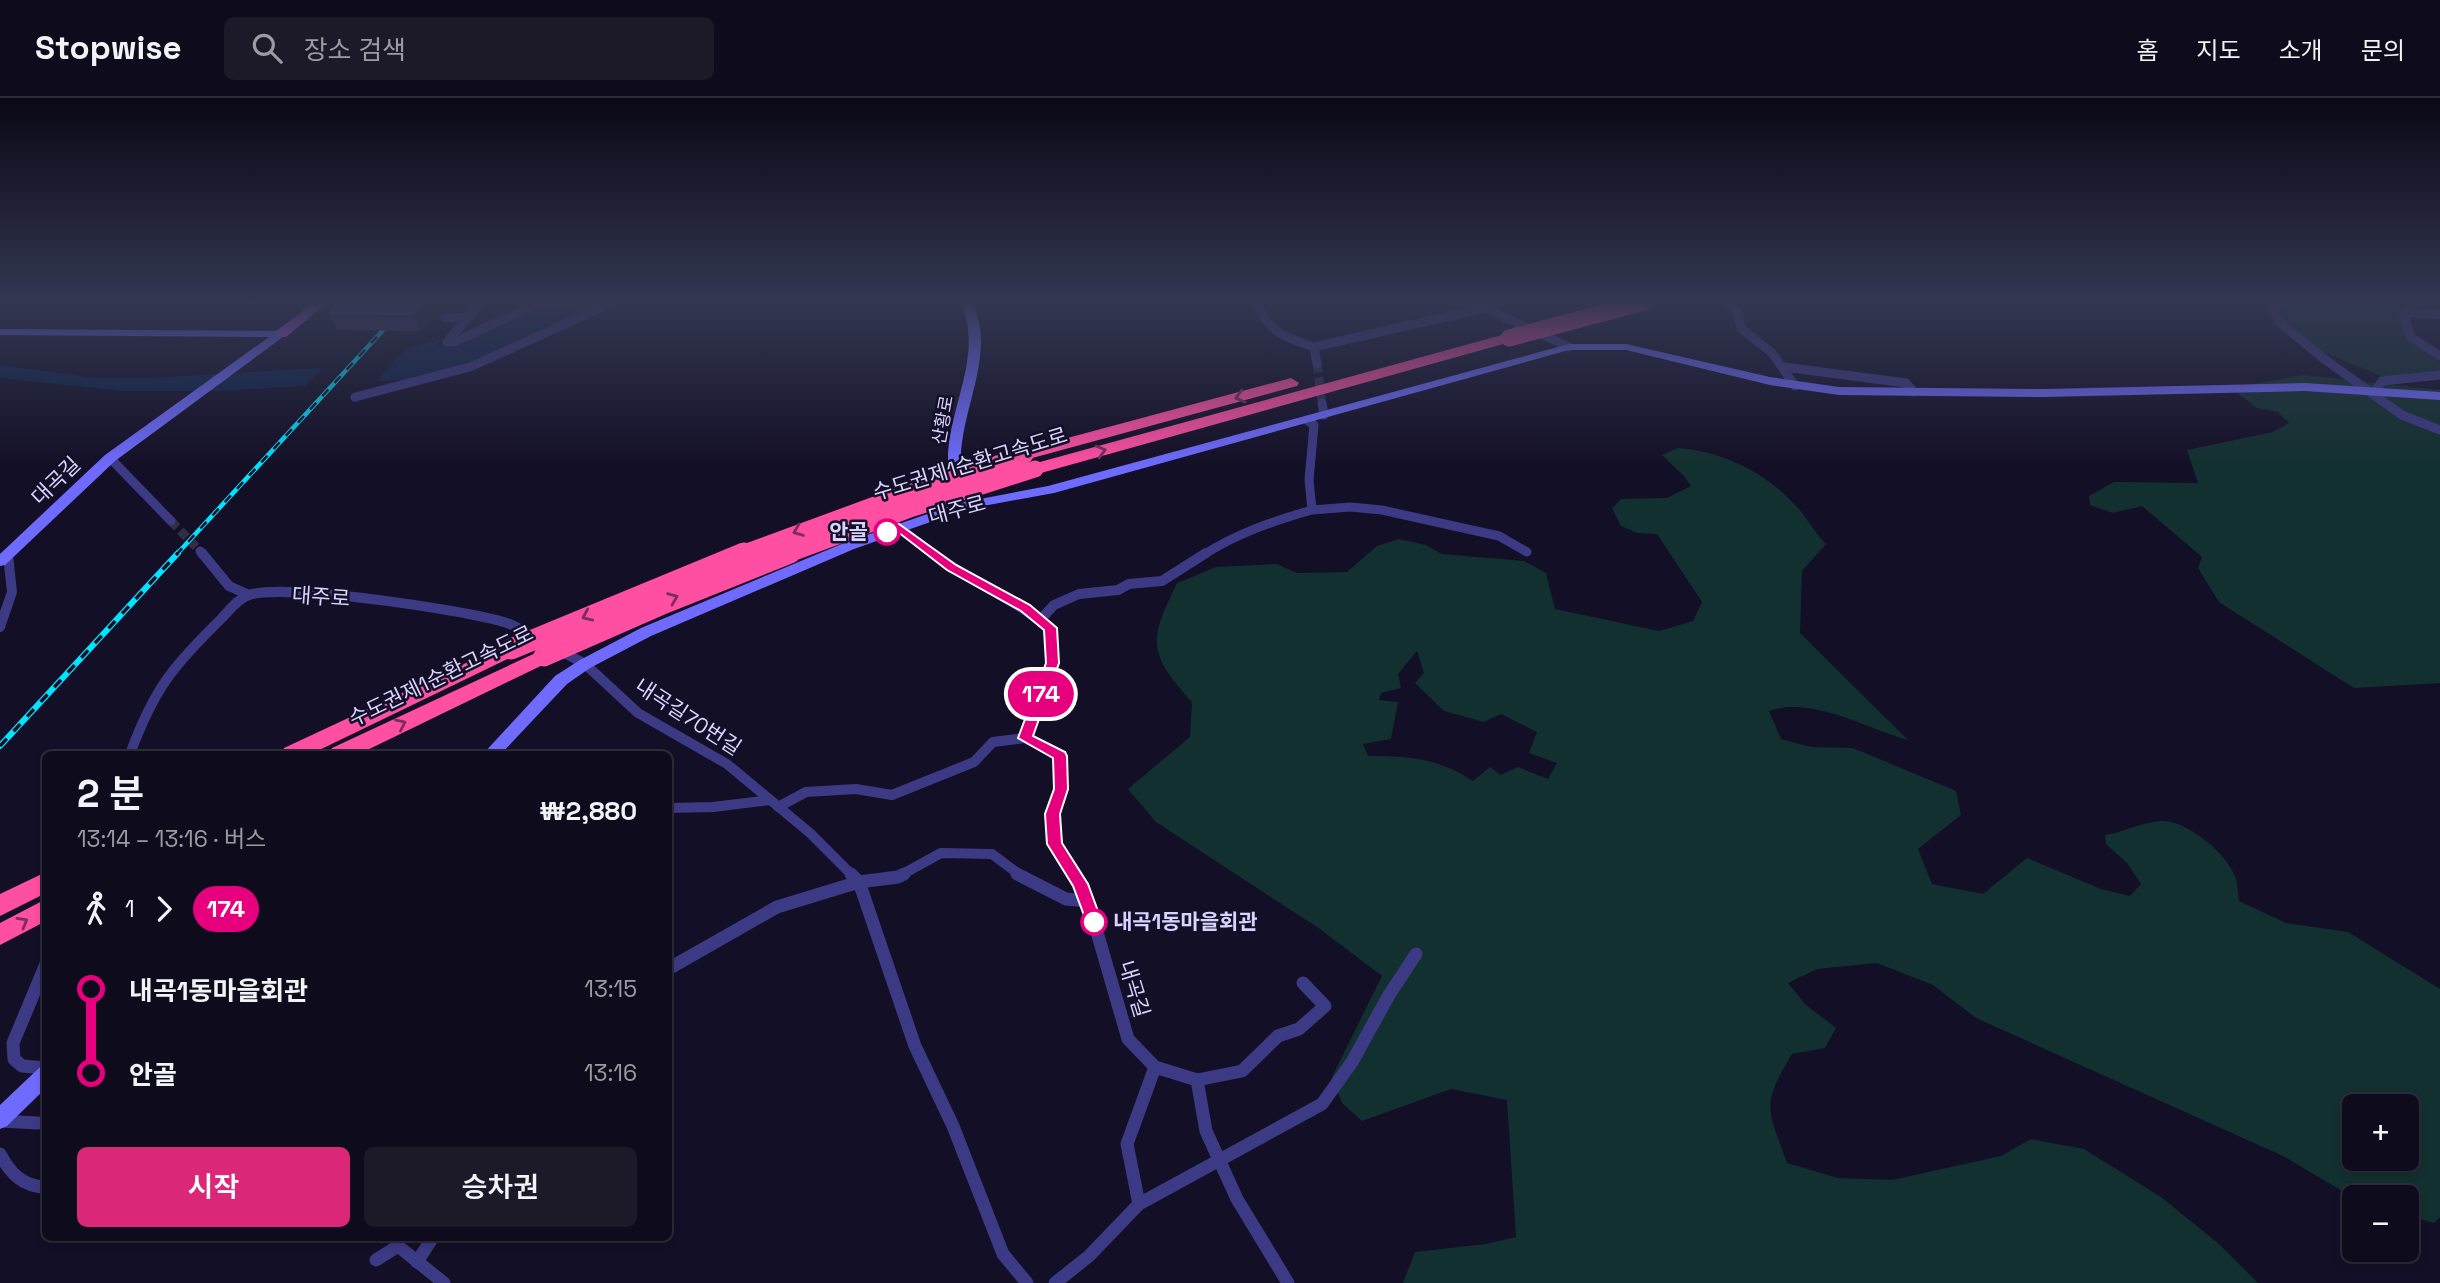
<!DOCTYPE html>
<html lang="ko">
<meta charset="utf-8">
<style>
:root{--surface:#0e0b1c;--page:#1c1929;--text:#f1f3f6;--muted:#9b9ba3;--line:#2e2b3b;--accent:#db2777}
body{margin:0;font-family:"Space Grotesk","Noto Sans KR",sans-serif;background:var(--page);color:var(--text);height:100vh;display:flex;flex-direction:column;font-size:26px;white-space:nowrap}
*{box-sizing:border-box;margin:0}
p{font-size:23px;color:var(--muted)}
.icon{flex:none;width:38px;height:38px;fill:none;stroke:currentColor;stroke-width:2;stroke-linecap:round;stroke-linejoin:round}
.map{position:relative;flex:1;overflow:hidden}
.sheet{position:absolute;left:42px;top:653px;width:630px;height:490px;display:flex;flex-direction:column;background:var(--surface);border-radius:10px;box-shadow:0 4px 10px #0003,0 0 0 2px var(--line)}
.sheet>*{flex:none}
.badge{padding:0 14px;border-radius:23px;font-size:24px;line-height:46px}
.fabs{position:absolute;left:2342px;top:996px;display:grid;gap:14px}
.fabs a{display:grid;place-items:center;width:77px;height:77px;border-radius:10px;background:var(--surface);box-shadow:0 4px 10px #0003,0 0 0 2px var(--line);font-size:35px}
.map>.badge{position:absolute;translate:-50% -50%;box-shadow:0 0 0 4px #fff}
.legs{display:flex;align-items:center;gap:10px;height:77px;padding:0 35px;font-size:23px}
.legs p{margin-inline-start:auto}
.overview{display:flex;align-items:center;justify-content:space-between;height:119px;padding:0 35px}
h1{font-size:38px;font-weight:600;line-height:52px}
.button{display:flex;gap:14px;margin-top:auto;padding:14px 35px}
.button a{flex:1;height:80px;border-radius:10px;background:var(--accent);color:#fff;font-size:28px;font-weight:600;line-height:80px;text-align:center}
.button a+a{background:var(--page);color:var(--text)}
ul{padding:0 35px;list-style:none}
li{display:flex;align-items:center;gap:24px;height:84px;font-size:26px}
li i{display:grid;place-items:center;width:10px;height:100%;margin:0 9px;background:currentColor}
li i::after{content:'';width:18px;height:18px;margin:-9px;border:5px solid;border-radius:50%;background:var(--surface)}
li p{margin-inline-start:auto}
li:first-child i{background:linear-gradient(#0000 50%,currentColor 0)}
li:last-child i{background:linear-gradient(currentColor 50%,#0000 0)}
header{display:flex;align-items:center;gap:42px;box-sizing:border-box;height:98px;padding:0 35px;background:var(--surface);border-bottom:2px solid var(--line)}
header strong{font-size:33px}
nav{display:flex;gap:38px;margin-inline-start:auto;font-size:24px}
.search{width:490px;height:63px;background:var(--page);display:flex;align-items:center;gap:18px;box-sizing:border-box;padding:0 24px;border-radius:10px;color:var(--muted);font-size:26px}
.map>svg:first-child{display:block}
</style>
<header>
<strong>Stopwise</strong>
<div class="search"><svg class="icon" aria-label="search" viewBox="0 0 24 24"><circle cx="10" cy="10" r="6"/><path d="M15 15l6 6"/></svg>장소 검색</div>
<nav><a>홈</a><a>지도</a><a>소개</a><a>문의</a></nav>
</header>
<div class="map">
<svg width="2440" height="1185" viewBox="0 0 2440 1185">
<rect width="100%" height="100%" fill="#130f26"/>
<g fill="#12302f" fill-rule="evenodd">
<polygon points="2271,204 2408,204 2415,245 2440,264 2440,274 2399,285 2323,254 2285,224"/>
<polygon points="2303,277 2440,292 2440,585 2354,590 2219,504 2198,470 2202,459 2142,408 2113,415 2090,407 2089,398 2114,384 2198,385 2187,352 2273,334 2289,325 2278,314 2257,310 2231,290"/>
<path d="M 1678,350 C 1725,354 1767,375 1799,411 C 1808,422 1815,435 1826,446 L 1802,473 L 1800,535 L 1908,642 C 1865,630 1812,598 1769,613 L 1781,641 L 1811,649 L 1853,650 L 1956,693 L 1961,717 L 1918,751 L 1932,786 L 1983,796 L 2027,760 L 2101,791 L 2130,798 L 2141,786 L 2127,765 L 2106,746 L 2105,737 C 2125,734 2141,724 2162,723 C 2187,722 2229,757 2236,781 C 2238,788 2238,796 2239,803 L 2286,825 L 2348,834 L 2440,891 L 2440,1119 L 2434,1125 L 2406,1117 L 2406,1099 L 2354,1100 L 2283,1058 L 1976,920 L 1933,887 L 1877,865 L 1817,871 L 1788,885 L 1806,907 L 1836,930 L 1825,950 L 1792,956 C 1761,1008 1767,1009 1787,1065 L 1838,1080 L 1892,1082 L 2001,1058 L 2031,1041 L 2084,1051 L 2161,1099 L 2219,1146 L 2258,1185 L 1403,1185 L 1415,1154 L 1486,1146 L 1516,1139 L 1507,1002 L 1451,991 L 1362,1023 L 1342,1005 L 1332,979 L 1382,878 L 1320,831 L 1156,724 L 1128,691 L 1190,639 L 1192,604 C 1148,555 1148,544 1177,485 L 1216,469 L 1277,466 L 1297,475 L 1347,474 L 1377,448 L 1399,441 L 1426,447 L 1442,456 L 1524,463 L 1546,475 L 1555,511 L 1659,533 L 1693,523 L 1702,504 L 1657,436 L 1637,435 L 1621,428 L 1612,410 L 1621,401 L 1667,400 L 1691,388 L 1684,378 L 1662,357 ZM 1417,553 L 1424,575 L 1415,585 L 1444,613 L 1484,624 L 1501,616 L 1537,634 L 1529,655 L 1557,665 L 1548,681 L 1518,669 L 1501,677 L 1490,669 L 1473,683 C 1438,660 1408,658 1368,658 L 1363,646 L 1391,641 L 1398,604 L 1379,602 L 1381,595 L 1401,590 L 1398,576 ZM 2354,1008 L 2406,1008 L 2406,1060 L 2354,1060 Z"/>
</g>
<polygon fill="#0c2248" points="547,204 609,204 471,267 417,281 220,293 124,293 0,280 0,267 95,280 148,280 390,266 406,250 442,241 437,246 444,250"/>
<polygon fill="#130f26" points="442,237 444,238 442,241 406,250 373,287 302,291 326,266 388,263 404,247"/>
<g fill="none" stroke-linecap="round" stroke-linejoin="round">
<g stroke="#312d47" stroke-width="9" stroke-dasharray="9 4.5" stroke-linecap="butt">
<polyline points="1317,266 1322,305"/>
<polyline points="171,423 200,453"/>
</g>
<g stroke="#3d3a85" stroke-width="9">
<path d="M 1261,204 L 1258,208 C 1268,234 1289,241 1314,249"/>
<polyline points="1726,204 1738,214 1741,230 1772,255 1795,288"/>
<polyline points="2272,204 2278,223 2323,260 2402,317 2440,332"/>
<polyline points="2440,217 2406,214 2403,217 2411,239 2440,258"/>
<polyline points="445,220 468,219"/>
<polyline points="447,244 454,244 541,204"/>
<polyline points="447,244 481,204"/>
<polyline points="1314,249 1485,210 1569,249"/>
<polyline points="1314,249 1317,266"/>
<polyline points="1784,269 1906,285 1914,294"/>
<polyline points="2375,293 2382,283 2440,277"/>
<polyline points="355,299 470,269 614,204"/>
<polyline points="1322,305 1324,317"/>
<polyline points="1307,322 1314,327 1309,382 1312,412 1350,409 1382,412 1499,438 1527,454"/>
<polyline points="110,360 171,423"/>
<polyline points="899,429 935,457"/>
<polyline points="200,453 203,457"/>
<path d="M 1203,457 C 1238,435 1273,423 1312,412"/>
</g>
<g stroke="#3d3a85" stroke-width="10">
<polyline points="202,455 229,488 249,497"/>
<path d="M 933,455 C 970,484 1014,501 1051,530 L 1052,565 L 1025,640 L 1060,658 L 1061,691 L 1053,716 L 1055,746 L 1076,777"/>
<polyline points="1040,522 1054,507 1079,496 1118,492 1129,486 1162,483 1206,455"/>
<polyline points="0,529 12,494 8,457"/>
<polyline points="559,552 585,566 638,615 727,666 810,735 852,777"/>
<path d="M 130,656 C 154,591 172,569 221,521 C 229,513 237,501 249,497 C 285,485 466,512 507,525 C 517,528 526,535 535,540"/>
<polyline points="778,709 806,694 856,691 892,697 974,664 993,644 1025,640"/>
<polyline points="668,710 713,709 770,702"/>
<polyline points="901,777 941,755 992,756 1020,777"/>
</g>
<g stroke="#3d3a85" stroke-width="13">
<polyline points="851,776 859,784 898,779 904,776"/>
<polyline points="1017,776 1066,801 1088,803"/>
<polyline points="1075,776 1088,803 1128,941 1155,969 1197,982 1206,1033 1237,1101 1288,1185"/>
<polyline points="46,866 13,945 14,961 22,968 46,970"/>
<polyline points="668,871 777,809 859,784 915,948 953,1028 1003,1156 1027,1185"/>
<polyline points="1197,982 1242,973 1278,938 1299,931 1325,908 1303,885"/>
<polyline points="0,1023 38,1025"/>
<path d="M 0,1056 C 10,1075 23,1089 46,1089"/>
<polyline points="1139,1106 1127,1046 1155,969"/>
<polyline points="376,1162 398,1148 444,1185"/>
<polyline points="417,1164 433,1139"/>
<polyline points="1055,1185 1089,1158 1139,1106 1322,1006 1352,964 1389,897 1416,856"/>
</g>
<g fill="#6f6bff" fill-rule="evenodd">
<path d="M 960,204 L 972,204 C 997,254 962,308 961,360 C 960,371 964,382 967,392 L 960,396 L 953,392 C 951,381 947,370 948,360 C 949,308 985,254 960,204 Z"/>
<polygon points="0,231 281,233 287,236 115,363 5,467 0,468 0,456 105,357 269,239 0,237"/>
<polygon points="1569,246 1626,246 1770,279 1839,289 2044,291 2305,285 2440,294 2440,302 2305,293 2044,299 1839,297 1770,287 1626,252 1569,252 1054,395 967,411 854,451 651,538 590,570 567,586 501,656 483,656 555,578 580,562 641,530 844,445 959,405 1048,388"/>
<polygon points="46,967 46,990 7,1028 0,1031 0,1007 39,970"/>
</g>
<polygon fill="#c25bff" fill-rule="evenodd" points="315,204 328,204 286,239 276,239 276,233"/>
<g fill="#ff4fa3" fill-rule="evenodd">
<polygon points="1509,235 1514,237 1517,240 1514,243 1041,375 1029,375 1026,371 1029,367"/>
<polygon points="1291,280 1299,285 1297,288 1025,362 1016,357 1019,353"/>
<polygon points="511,544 518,546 521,551 518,556 311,656 281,656 284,650"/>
<polygon points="544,551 551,553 554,558 551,563 359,656 329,656 332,650"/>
<polygon points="46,774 46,795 0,818 0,796"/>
<polygon points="46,801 46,823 0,847 0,825"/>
</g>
<defs>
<polyline id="rail-far1" points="176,457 409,204"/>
<polyline id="rail" points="0,648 178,455"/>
</defs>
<use href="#rail-far1" stroke="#00e5ff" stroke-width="4.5"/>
<use href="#rail" stroke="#00e5ff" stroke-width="6"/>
<use href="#rail-far1" stroke="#130f26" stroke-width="2.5" stroke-dasharray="9" stroke-linecap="butt"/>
<use href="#rail" stroke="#130f26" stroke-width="3.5" stroke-dasharray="10" stroke-linecap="butt"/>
<g stroke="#ff4fa3" stroke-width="17">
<polyline points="1509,240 1644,204"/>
<polyline points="739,457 894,400 1025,357"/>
<polyline points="786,457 910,411 1035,371"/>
</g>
<g stroke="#ff4fa3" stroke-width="21">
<polyline points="511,551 744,455"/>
<polyline points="544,558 665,505 790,455"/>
</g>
</g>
<polygon fill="#312854" points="329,215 435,216 420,233 337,232"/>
<polygon fill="#1d163a" points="424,204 430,204 435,216 420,233 412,216"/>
<polygon fill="#433a66" stroke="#5a527e" stroke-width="2" points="338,204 424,204 412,216 329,215"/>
<defs><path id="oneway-chevron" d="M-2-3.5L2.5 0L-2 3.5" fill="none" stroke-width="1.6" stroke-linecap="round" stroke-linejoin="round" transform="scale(1.75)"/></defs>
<g stroke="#7d2c5e">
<use href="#oneway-chevron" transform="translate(1240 299) rotate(165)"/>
<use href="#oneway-chevron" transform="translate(1101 353) rotate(-15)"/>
<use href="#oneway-chevron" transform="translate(798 433) rotate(159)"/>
<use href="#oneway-chevron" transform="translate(673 500) rotate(-22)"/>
<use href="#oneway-chevron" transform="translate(587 518) rotate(156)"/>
<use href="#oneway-chevron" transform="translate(401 626) rotate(-25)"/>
<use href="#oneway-chevron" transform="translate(23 824) rotate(-30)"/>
</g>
<linearGradient id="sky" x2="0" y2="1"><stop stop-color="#0a0815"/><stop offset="0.55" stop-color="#333752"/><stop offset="1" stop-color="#333752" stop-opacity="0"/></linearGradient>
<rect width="2440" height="370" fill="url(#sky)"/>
<polygon fill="#e6007e" stroke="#fff" stroke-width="2" points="899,426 956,467 1030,507 1057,530 1059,565 1033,638 1065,654 1067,658 1068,691 1060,716 1062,745 1088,786 1102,824 1099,828 1088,828 1073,788 1047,746 1045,716 1054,691 1053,660 1018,640 1046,565 1044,532 1021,513 947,472 898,434 887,437 881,434"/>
<g fill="#fff" stroke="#e6007e" stroke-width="3.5">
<circle cx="887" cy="434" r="12"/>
<circle cx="1094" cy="824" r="12"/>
</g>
<g text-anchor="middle" stroke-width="5" stroke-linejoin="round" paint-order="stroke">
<g font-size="18" fill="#d9d4ff" stroke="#130f26">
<text transform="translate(943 322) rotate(-80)" y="6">산황로</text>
</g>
<g font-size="21" fill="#d9d4ff" stroke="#130f26">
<text transform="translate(970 366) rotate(-17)" y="7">수도권제1순환고속도로</text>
<text transform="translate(56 383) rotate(-44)" y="7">대곡길</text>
<text transform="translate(957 412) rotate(-15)" y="7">대주로</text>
<text transform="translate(321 499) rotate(4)" y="7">대주로</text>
<text transform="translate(441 578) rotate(-26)" y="7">수도권제1순환고속도로</text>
<text transform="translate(688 619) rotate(33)" y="7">내곡길70번길</text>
<text transform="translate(1134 891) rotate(73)" y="7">내곡길</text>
</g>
<g font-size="21" font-weight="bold" fill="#d9d4ff" stroke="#130f26" text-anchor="end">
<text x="868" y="441">안골</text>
<text x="1113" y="831" text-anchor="start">내곡1동마을회관</text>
</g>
</g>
</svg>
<div class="fabs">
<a>+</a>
<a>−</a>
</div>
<b class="badge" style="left:1041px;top:596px;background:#e6007e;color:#fff">174</b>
<section class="sheet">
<div class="overview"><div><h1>2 분</h1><p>13:14 – 13:16 · 버스</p></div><b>₩2,880</b></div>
<div class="legs"><svg class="icon" aria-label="walk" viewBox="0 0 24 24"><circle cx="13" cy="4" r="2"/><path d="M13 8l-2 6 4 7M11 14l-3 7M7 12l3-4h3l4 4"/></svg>1<svg class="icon" aria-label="forward" viewBox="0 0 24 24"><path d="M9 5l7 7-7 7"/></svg><b class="badge" style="background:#e6007e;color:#fff">174</b></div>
<ul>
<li><i style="color:#e6007e"></i><b>내곡1동마을회관</b><p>13:15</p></li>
<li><i style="color:#e6007e"></i><b>안골</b><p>13:16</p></li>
</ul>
<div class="button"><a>시작</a><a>승차권</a></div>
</section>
</div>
